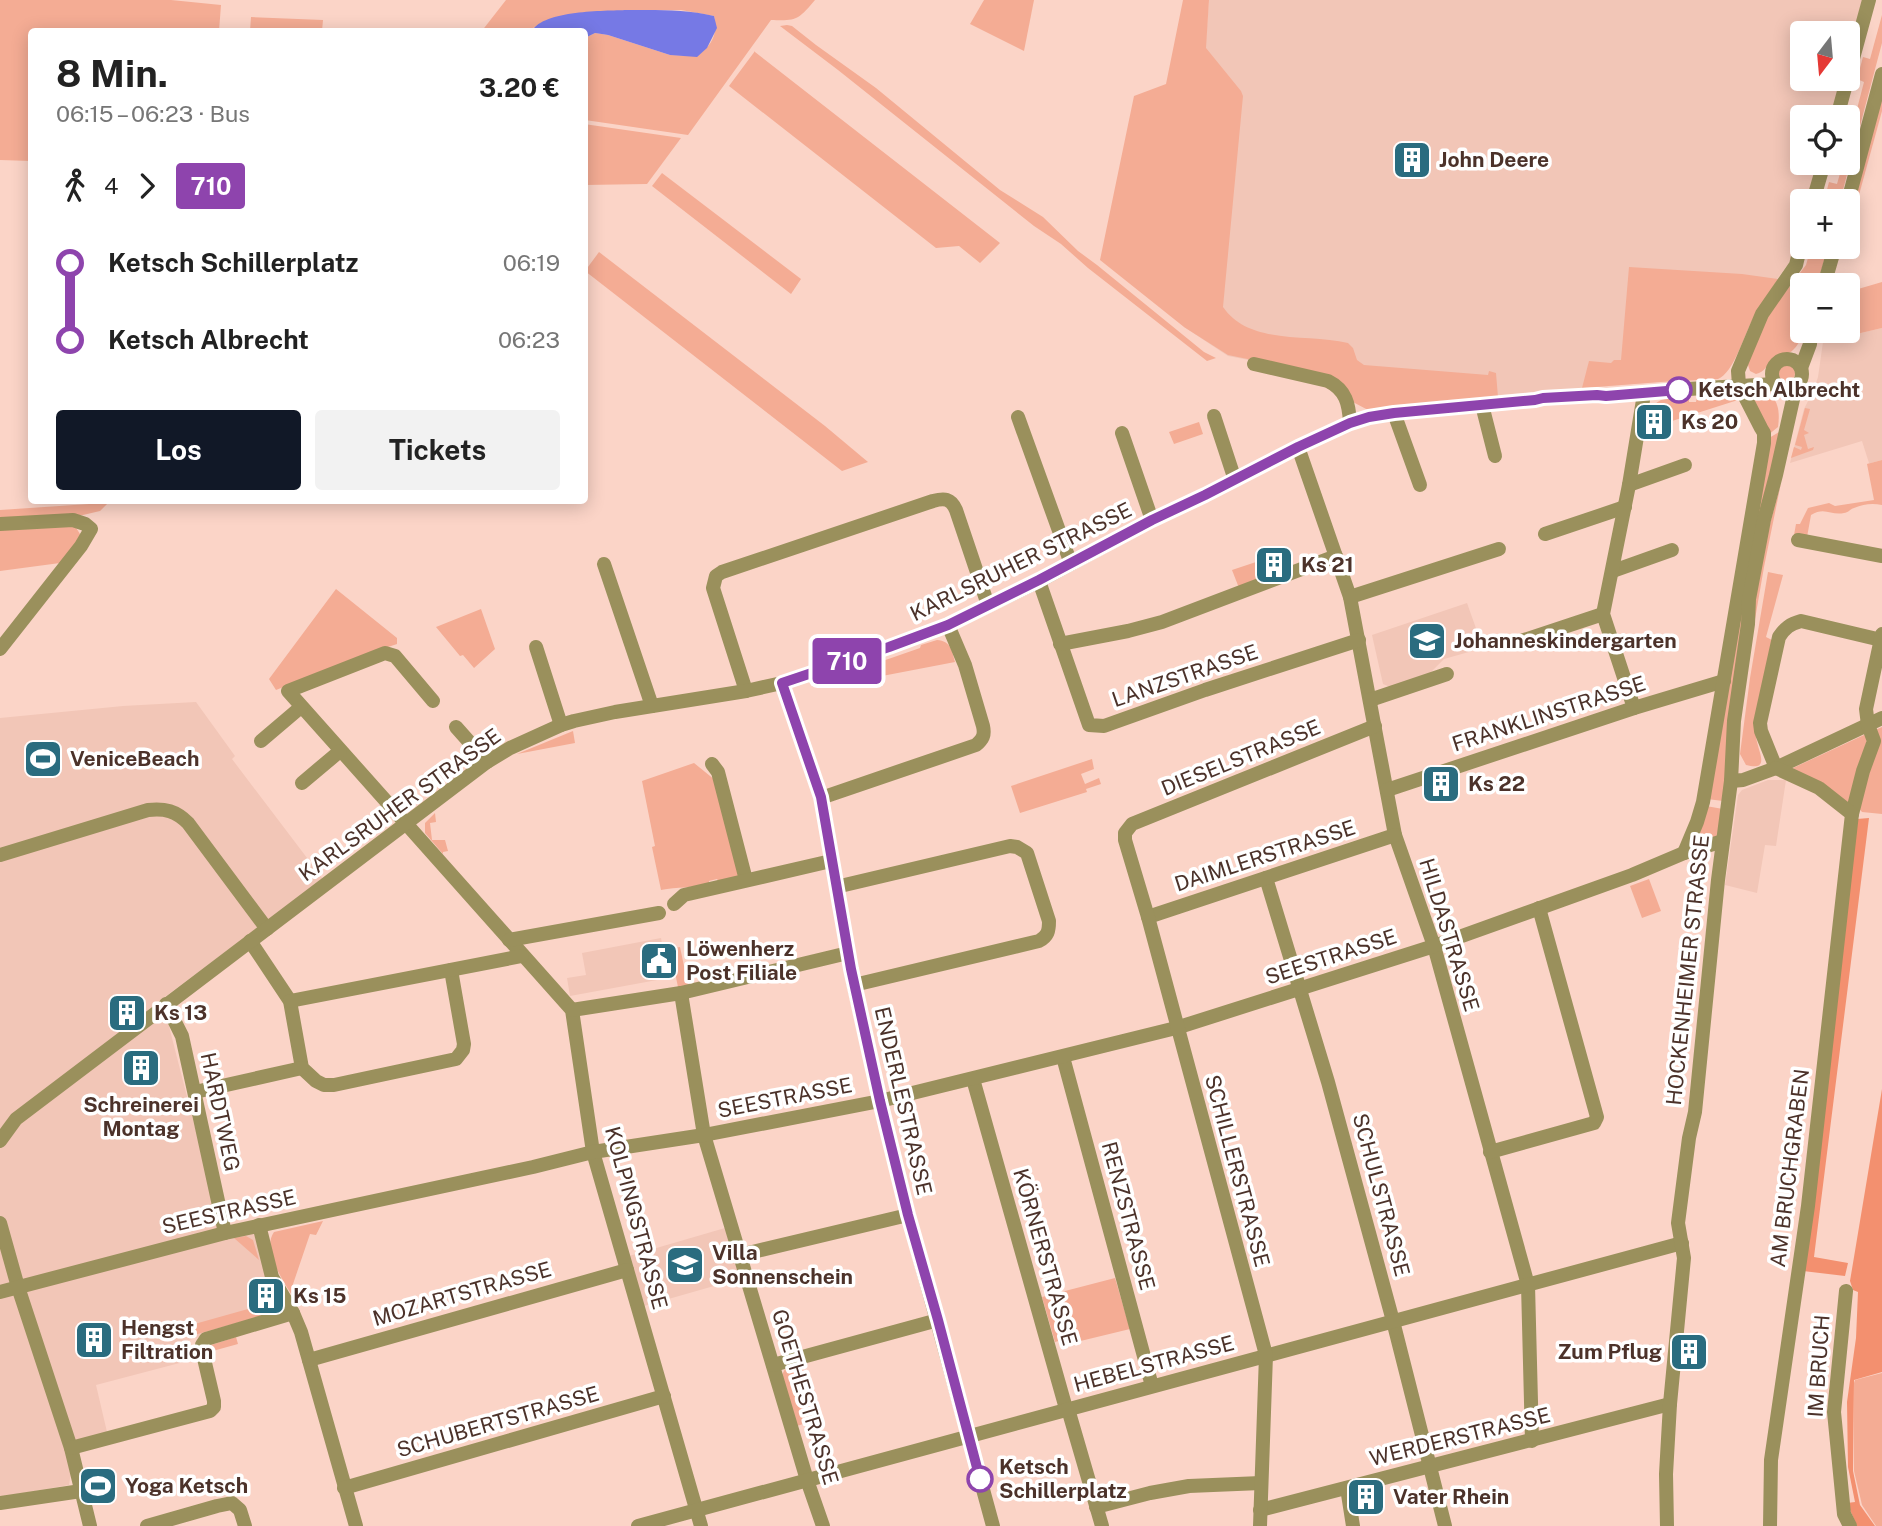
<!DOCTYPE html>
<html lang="de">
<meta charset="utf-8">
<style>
:root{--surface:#fff;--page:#f2f2f2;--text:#222;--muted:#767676;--accent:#111827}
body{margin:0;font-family:"Public Sans",sans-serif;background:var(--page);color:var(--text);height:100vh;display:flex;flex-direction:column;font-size:26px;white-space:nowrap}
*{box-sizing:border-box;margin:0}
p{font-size:23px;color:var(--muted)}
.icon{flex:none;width:38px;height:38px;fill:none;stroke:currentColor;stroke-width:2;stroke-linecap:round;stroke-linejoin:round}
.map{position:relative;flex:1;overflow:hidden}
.side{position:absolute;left:28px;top:28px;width:560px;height:476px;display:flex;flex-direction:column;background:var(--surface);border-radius:7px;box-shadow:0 4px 18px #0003}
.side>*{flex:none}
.badge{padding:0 14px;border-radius:5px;font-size:24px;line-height:46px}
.needle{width:46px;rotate:196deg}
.controls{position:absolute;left:1790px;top:21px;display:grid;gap:14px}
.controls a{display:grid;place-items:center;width:70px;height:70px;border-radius:7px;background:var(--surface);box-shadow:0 4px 18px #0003;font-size:35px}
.map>.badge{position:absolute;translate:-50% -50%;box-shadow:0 0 0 4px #fff}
.legs{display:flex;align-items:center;gap:10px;height:77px;padding:0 28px;font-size:23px}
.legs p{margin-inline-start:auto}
.headline{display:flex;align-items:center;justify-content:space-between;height:119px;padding:0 28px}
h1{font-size:38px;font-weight:700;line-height:52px}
.primary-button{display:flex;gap:14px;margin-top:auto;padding:14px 28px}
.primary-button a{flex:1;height:80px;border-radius:7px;background:var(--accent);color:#fff;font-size:28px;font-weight:700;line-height:80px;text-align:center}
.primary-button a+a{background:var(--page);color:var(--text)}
ul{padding:0 28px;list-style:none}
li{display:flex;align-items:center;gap:24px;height:77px;font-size:26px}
li i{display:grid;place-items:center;width:10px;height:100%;margin:0 9px;background:currentColor}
li i::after{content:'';width:18px;height:18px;margin:-9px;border:5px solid;border-radius:50%;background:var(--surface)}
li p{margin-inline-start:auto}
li:first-child i{background:linear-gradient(#0000 50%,currentColor 0)}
li:last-child i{background:linear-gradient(currentColor 50%,#0000 0)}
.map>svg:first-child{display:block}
</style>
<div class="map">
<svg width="1882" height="1526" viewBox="0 0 1882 1526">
<rect width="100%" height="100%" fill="#fbd4c7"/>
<g fill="#f2c6b7">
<polygon points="1209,0 1862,0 1848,58 1848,33 1802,33 1802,79 1842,79 1832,117 1802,117 1802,163 1819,163 1808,201 1802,201 1802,220 1791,260 1752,313 1718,377 1366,406 1333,376 1228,356 1184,327"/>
<polygon points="1882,328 1882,460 1867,464 1869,463 1862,441 1790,463 1804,409 1814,389 1818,377 1823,342"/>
<polygon points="1467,603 1483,648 1444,659 1430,673 1390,687 1383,684 1372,635"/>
<polygon points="196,702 235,756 232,759 323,879 162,999 223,1237 252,1230 285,1311 189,1340 191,1360 96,1385 107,1432 76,1441 69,1485 0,1497 0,718 123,706"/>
<polygon points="1768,780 1786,780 1776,846 1765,845 1757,893 1725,885 1738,795 1742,790"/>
<polygon points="661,938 668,978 570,996 567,978 586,975 582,953"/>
<polygon points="725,1228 742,1278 644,1306 629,1256"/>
</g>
<g fill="#f4ac94">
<polygon points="0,0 171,0 221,5 219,31 32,32 31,161 0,160"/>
<path d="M 506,0 L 815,0 C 798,20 797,21 771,20 L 688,135 L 585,120 L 585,38 L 595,33 L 608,35 L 670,55 L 697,56 C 712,45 718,35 714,16 L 681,10 L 627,10 L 534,27 L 532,31 L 481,32 Z"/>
<polygon points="984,0 1034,0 1024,51 970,24"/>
<path d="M 1183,0 L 1209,0 L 1206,48 L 1241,91 L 1243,96 L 1223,307 C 1250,346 1308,333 1348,343 L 1353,348 L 1357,360 L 1364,365 L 1488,375 L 1489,371 L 1496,373 L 1498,397 L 1368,410 L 1287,367 L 1228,355 L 1184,327 L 1100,260 L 1134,96 L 1166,84 Z"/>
<polygon points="1882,15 1882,43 1840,201 1824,201 1829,182 1837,184 1843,163 1848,163 1848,117 1846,117 1849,107 1857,109 1864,82 1857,79 1863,57 1870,59"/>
<polygon points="251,17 323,20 322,31 250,31"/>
<polygon points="787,25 792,26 816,45 876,88 1000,190 1043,217 1078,251 1097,265 1204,352 1216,358 1207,361 1088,268 1061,244 1034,226 838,70 780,26"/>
<polygon points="755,51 755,52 1000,243 980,263 959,246 936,248 729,86"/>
<polygon points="1882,96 1882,111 1848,235 1848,223"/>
<polygon points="584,124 681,138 647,184 585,185"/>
<polygon points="662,173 801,279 791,294 652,186"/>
<path d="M 1811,247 L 1828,247 L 1817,285 L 1802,285 C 1802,305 1809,336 1793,350 C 1787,356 1778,355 1772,360 C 1766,366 1765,372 1756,374 L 1750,371 L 1747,362 L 1767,316 L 1806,265 Z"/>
<polygon points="599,252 825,426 868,462 842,471 585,271"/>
<path d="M 1629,267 L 1742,274 L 1778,279 C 1770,292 1761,304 1754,317 C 1745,332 1734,373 1718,379 L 1682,381 L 1681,377 L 1674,377 L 1674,381 L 1582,388 L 1589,361 L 1611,363 L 1614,360 L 1621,360 Z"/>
<polygon points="1882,282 1882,328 1823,342 1826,331 1848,331 1848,292"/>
<circle cx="1786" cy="373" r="9"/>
<path d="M 1763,391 C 1779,397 1780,412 1778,427 L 1768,435 L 1753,399 L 1758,392 Z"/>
<path d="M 1723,394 L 1730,395 L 1738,400 L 1647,429 L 1649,423 L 1655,425 L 1657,419 L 1649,417 C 1655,394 1668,399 1689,398 L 1689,402 L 1696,402 L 1697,397 Z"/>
<polygon points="1805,408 1810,409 1804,430 1809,433 1804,435 1808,449 1814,447 1813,450 1791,458 1794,447 1801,450 1802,447 1795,445"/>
<polygon points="1199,422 1203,434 1174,444 1169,432"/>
<polygon points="1781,431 1723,801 1707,799 1769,438"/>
<path d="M 1882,460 L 1882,505 C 1872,503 1864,504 1854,508 C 1850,509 1848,513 1844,513 C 1831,516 1825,506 1811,515 L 1807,537 L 1794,535 L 1796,524 L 1800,524 L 1808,508 L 1829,503 L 1835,506 L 1874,500 L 1867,464 Z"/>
<polygon points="1781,483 1764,567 1738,718 1759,565"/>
<polygon points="107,501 110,501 100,511 83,515 0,520 0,510 104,503"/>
<polygon points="75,526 80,534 80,539 60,563 0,571 0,528"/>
<polygon points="1268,558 1274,576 1239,588 1232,570"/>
<path d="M 1768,572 L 1783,575 L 1766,637 L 1772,640 L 1756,730 C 1756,733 1756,739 1757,742 C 1760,755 1769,771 1746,765 L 1740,754 L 1750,678 Z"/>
<polygon points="336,589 397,638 397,644 367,654 276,690 269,679"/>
<polygon points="481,609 495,649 474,668 463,655 460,656 436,627"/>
<path d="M 937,640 C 951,641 952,651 955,662 L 830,686 L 828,680 L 920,648 L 921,645 Z"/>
<polygon points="1882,727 1882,814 1862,812 1858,807 1875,730"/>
<polygon points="573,731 575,743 517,754"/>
<polygon points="1864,735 1868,736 1850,805 1796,772 1793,768"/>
<polygon points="1092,759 1094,769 1081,774 1085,784 1099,778 1101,784 1086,789 1087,792 1020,813 1011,786"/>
<path d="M 694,763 L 715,780 L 740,877 L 719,882 L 717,879 L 709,881 L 709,884 C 693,888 677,887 661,890 L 652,847 L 655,846 L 642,781 Z"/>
<polygon points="1706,806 1723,809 1717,837 1703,841 1697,838"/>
<polygon points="435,813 436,822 430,823 432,840 445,840 448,851 443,852 443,854 425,833 425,823"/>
<polygon points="1649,879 1661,911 1642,918 1630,886"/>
<polygon points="680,947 688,985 678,987 670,949"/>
<path d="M 323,1221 L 316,1235 L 310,1234 L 292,1287 L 298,1290 L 295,1300 C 285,1284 261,1250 274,1232 Z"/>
<polygon points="246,1236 253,1240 259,1260 234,1238"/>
<polygon points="1115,1278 1130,1329 1064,1345 1062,1340 1055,1342 1042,1297"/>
<polygon points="277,1301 278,1308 272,1313 194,1335 191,1325"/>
<polygon points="236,1337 238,1344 209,1352 211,1345"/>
<polygon points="802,1365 818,1419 797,1426 782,1375 785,1369"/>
<polygon points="1882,1373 1882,1526 1876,1526 1862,1505 1854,1471 1854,1383 1855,1380"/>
</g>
<g fill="#f3906f">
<polygon points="1869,818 1814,1257 1848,1263 1845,1276 1803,1271 1857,819"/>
<polygon points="1882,1089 1882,1372 1854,1380 1853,1471 1860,1505 1875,1526 1857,1526 1847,1503 1855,1502 1848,1467 1847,1402 1856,1338 1858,1292 1853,1290 1850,1281"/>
</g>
<path fill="#7679e5" d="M 627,10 C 657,10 685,9 714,16 L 717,28 L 707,48 L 697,57 L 670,55 L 608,35 L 595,33 L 585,38 L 584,32 L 532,31 C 544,10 604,11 627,10 Z"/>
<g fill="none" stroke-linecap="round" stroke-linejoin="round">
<g stroke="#9a905c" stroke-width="14">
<polyline points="1837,117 1869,0"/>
<polyline points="1813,201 1824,163"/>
<polyline points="1848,201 1882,74"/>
<polyline points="1824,285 1835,247"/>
<circle cx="1787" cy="374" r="15"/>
<path d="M 1254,364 L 1328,381 C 1346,390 1349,404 1350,423"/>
<polyline points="1801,368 1810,344 1811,331"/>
<polyline points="1482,405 1495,456"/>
<polyline points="1394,413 1420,485"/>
<polyline points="1214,416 1235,480"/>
<polyline points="1018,417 1071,564"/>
<polyline points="1122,433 1152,520"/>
<polyline points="1298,447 1350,597 1395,835 1434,946 1528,1285 1532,1441"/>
<polyline points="1629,485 1685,465"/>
<polyline points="0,524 73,520 85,524 91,529 81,546 0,649"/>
<polyline points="1545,534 1625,507"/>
<polyline points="1798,540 1882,556"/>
<polyline points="604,564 652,706"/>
<polyline points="1613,571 1672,550"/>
<polyline points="1039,581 1089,725 1104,726 1205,690 1359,640"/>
<polyline points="1350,597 1499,549"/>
<polyline points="1521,641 1603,614"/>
<polyline points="1060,644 1128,631 1162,622 1336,556"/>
<polyline points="536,647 561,725"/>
<polyline points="782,683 821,798 854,985 880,1101 908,1215 993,1526"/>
<path d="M 746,691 L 713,588 L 716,576 L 722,572 L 933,501 C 944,498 951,498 956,510 L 988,605"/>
<polyline points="1370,700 1447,674"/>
<polyline points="433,701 395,656 385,653 288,691 572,1010 593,1152 701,1526"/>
<polyline points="1634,708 1603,614 1629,485 1644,394"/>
<polyline points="456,727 487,762"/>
<polyline points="261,741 301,707"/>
<polyline points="712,764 718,772 746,880"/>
<path d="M 1776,768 L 1761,731 L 1760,723 L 1779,637 C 1785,628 1790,624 1801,621 L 1881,640"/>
<polyline points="1731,781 1743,780 1776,768 1882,718"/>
<polyline points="302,783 340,751"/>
<polyline points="1387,790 1634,708 1724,681"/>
<path d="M 821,798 L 976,745 C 983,739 985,735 983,726 L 965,665 L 948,625"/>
<polyline points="1852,814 1863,771 1874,741 1868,725 1866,709 1882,634"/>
<polyline points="1684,853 1697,822 1703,802 1764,443 1764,433 1761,428 1739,385 1738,371 1762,314 1796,265 1802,240"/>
<path d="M 0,855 L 148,810 C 165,808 176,811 188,823 L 267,929"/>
<polyline points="1266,878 1328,1082 1393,1321 1445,1526"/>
<path d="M 836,887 L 1010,846 L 1017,847 L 1027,853 L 1049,921 C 1049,931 1048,936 1039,941 L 854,985"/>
<polyline points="674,904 684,895 831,861"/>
<polyline points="1148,917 1395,835"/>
<polyline points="509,940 659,913"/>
<polyline points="250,941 290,1001 302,1068 316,1081 324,1085 334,1085 456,1059 463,1050 464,1044 451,970"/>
<polyline points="681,993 704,1135 807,1480 823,1526"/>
<polyline points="290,1001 522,956"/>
<polyline points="166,1004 182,1036 225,1233"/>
<polyline points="572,1010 681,993 848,953"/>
<polyline points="1063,1057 1152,1386"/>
<polyline points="973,1079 1065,1405 1068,1409 1102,1526"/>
<polyline points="195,1092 302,1068"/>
<polyline points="0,1141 16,1119 487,762 510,748 561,725 574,721 615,712 746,691 782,683 889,647 948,625 1039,581 1152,520 1205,495 1298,447 1350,423 1369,417 1394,413 1535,400 1543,398 1597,395 1606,396 1688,389 1775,384"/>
<polyline points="1490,1152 1594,1123 1597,1117 1539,908"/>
<polyline points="0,1223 18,1287 71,1448 90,1526"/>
<polyline points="259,1225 272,1277 293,1313 301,1332 356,1526"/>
<polyline points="740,1255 908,1215"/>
<polyline points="1846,1291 1834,1412 1844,1514 1850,1526"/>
<polyline points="0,1292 225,1233 533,1167 593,1152 704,1135 880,1101 1176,1028 1434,946 1632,875 1684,853 1723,841"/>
<polyline points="309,1360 627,1270"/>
<polyline points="773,1365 938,1320"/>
<polyline points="71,1448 210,1411 214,1407 214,1401 202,1350 202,1345 206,1339 293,1313"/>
<polyline points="344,1488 664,1396"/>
<polyline points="1347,1488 1353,1526"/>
<polyline points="0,1503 81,1491"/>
<polyline points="1096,1507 1150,1493 1189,1486 1261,1483"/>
<polyline points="1260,1510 1670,1404"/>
<polyline points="147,1526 217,1506 232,1503 240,1510 245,1526"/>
<polyline points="638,1526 1682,1243"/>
<polyline points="1260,1526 1266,1355 1148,917 1125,840 1125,833 1132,824 1375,726"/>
<polyline points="1667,1526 1666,1474 1670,1404 1684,1258 1678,1223 1689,1138 1695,1112 1718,880 1731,781 1734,721 1748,624 1749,599 1764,520 1776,475 1796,386"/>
<polyline points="1770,1526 1771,1460 1808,1206 1852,814 1819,788 1776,768"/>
</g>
</g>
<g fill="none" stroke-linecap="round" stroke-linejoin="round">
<defs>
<polyline id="line-1" points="980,1479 938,1320 908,1215 880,1101 851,969 821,797 782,683 889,647 948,625 1039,580 1152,520 1205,495 1298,447 1350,423 1369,417 1394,413 1535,400 1543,398 1597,395 1606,396 1679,390"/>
</defs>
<use href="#line-1" stroke="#fff" stroke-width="16"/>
<use href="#line-1" stroke="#8e44ad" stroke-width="10"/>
</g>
<defs>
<symbol id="building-square" viewBox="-11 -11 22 22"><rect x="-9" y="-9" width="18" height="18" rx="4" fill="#2a6c7f" stroke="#fff"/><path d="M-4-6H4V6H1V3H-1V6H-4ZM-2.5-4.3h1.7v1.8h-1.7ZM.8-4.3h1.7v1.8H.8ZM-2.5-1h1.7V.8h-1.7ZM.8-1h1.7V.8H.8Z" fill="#fff"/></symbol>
<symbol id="school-square" viewBox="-11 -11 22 22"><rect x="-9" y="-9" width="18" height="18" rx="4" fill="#2a6c7f" stroke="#fff"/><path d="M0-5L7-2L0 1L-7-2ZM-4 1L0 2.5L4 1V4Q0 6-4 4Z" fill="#fff"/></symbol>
<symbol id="stadium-square" viewBox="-11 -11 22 22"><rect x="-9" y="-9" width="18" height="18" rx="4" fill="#2a6c7f" stroke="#fff"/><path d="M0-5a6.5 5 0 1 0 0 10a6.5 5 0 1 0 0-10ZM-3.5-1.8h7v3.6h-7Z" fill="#fff"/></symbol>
<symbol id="civic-square" viewBox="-11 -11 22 22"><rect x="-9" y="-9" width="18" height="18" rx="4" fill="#2a6c7f" stroke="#fff"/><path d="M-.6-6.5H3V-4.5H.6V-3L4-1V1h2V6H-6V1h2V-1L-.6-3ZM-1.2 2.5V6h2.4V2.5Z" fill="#fff"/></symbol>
</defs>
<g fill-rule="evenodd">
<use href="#building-square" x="1390" y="138" width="44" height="44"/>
<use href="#building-square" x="1632" y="400" width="44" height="44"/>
<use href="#building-square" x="1252" y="543" width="44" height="44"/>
<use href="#school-square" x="1405" y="619" width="44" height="44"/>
<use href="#stadium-square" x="21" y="737" width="44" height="44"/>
<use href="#building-square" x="1419" y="762" width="44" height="44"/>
<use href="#civic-square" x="637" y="939" width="44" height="44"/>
<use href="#building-square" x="105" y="991" width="44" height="44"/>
<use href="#building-square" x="119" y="1046" width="44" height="44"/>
<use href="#school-square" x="663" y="1243" width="44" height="44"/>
<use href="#building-square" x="244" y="1274" width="44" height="44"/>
<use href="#building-square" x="72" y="1318" width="44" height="44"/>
<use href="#building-square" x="1667" y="1330" width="44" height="44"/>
<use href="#stadium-square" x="76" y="1464" width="44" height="44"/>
<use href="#building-square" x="1344" y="1475" width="44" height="44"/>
</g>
<g fill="#fff" stroke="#8e44ad" stroke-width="3.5">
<circle cx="1679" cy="390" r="12"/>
<circle cx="980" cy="1479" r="12"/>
</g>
<g text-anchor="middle" stroke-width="7" stroke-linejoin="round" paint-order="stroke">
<g font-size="21" font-weight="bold" fill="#4c322a" stroke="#fff" text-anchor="start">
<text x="1439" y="167">John Deere</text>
<text x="1681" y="429">Ks 20</text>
<text x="1301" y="572">Ks 21</text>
<text x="1454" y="648">Johanneskindergarten</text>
<text x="70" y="766">VeniceBeach</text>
<text x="1468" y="791">Ks 22</text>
<text x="686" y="956">Löwenherz<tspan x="686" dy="24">Post Filiale</tspan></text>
<text x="154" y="1020">Ks 13</text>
<text x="141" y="1112" text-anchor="middle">Schreinerei<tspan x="141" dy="24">Montag</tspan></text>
<text x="712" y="1260">Villa<tspan x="712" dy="24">Sonnenschein</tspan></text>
<text x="293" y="1303">Ks 15</text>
<text x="121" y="1335">Hengst<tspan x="121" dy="24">Filtration</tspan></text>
<text x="1662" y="1359" text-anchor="end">Zum Pflug</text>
<text x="125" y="1493">Yoga Ketsch</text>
<text x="1393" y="1504">Vater Rhein</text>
</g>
<g font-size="21" font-weight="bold" fill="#4c322a" stroke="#fff" text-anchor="start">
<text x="1698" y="397">Ketsch Albrecht</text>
<text x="999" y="1474">Ketsch<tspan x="999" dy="24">Schillerplatz</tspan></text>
</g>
<g font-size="21" fill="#4c322a" stroke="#fff">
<text transform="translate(1021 562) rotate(-26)" y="7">KARLSRUHER STRASSE</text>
<text transform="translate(1185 676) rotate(-19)" y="7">LANZSTRASSE</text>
<text transform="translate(1549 714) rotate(-18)" y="7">FRANKLINSTRASSE</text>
<text transform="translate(1241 758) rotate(-22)" y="7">DIESELSTRASSE</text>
<text transform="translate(400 805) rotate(-36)" y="7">KARLSRUHER STRASSE</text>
<text transform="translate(1265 856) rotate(-18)" y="7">DAIMLERSTRASSE</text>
<text transform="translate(1449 935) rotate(73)" y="7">HILDASTRASSE</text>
<text transform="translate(1331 957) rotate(-18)" y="7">SEESTRASSE</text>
<text transform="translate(1688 970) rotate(-84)" y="7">HOCKENHEIMER STRASSE</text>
<text transform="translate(785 1098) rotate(-11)" y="7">SEESTRASSE</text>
<text transform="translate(903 1101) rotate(77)" y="7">ENDERLESTRASSE</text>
<text transform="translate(220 1112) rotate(78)" y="7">HARDTWEG</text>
<text transform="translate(1790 1168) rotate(-83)" y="7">AM BRUCHGRABEN</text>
<text transform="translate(1237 1171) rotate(75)" y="7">SCHILLERSTRASSE</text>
<text transform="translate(1381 1195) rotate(75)" y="7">SCHULSTRASSE</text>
<text transform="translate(229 1212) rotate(-13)" y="7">SEESTRASSE</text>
<text transform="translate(1128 1216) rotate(75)" y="7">RENZSTRASSE</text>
<text transform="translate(636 1218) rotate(75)" y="7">KOLPINGSTRASSE</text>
<text transform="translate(1045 1257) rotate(74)" y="7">KÖRNERSTRASSE</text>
<text transform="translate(462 1294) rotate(-16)" y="7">MOZARTSTRASSE</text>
<text transform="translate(1154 1364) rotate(-15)" y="7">HEBELSTRASSE</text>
<text transform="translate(1819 1366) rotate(-86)" y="7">IM BRUCH</text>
<text transform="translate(805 1397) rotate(73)" y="7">GOETHESTRASSE</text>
<text transform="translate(498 1422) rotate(-16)" y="7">SCHUBERTSTRASSE</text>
<text transform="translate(1460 1437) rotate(-14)" y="7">WERDERSTRASSE</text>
</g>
</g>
</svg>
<div class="controls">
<a><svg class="needle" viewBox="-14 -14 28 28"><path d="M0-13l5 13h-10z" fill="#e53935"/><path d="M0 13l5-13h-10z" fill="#767676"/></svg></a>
<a><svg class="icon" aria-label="locate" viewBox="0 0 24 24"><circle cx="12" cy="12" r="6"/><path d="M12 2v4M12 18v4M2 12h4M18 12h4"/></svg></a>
<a>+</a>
<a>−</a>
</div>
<b class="badge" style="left:847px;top:661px;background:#8e44ad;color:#fff">710</b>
<section class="side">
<div class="headline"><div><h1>8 Min.</h1><p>06:15 – 06:23 · Bus</p></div><b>3.20 €</b></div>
<div class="legs"><svg class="icon" aria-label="walk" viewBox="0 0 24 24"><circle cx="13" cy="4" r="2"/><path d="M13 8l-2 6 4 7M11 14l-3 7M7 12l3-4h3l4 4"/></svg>4<svg class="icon" aria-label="forward" viewBox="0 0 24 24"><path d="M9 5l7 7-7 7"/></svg><b class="badge" style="background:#8e44ad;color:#fff">710</b></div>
<ul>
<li><i style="color:#8e44ad"></i><b>Ketsch Schillerplatz</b><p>06:19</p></li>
<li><i style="color:#8e44ad"></i><b>Ketsch Albrecht</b><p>06:23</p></li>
</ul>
<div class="primary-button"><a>Los</a><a>Tickets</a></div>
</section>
</div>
